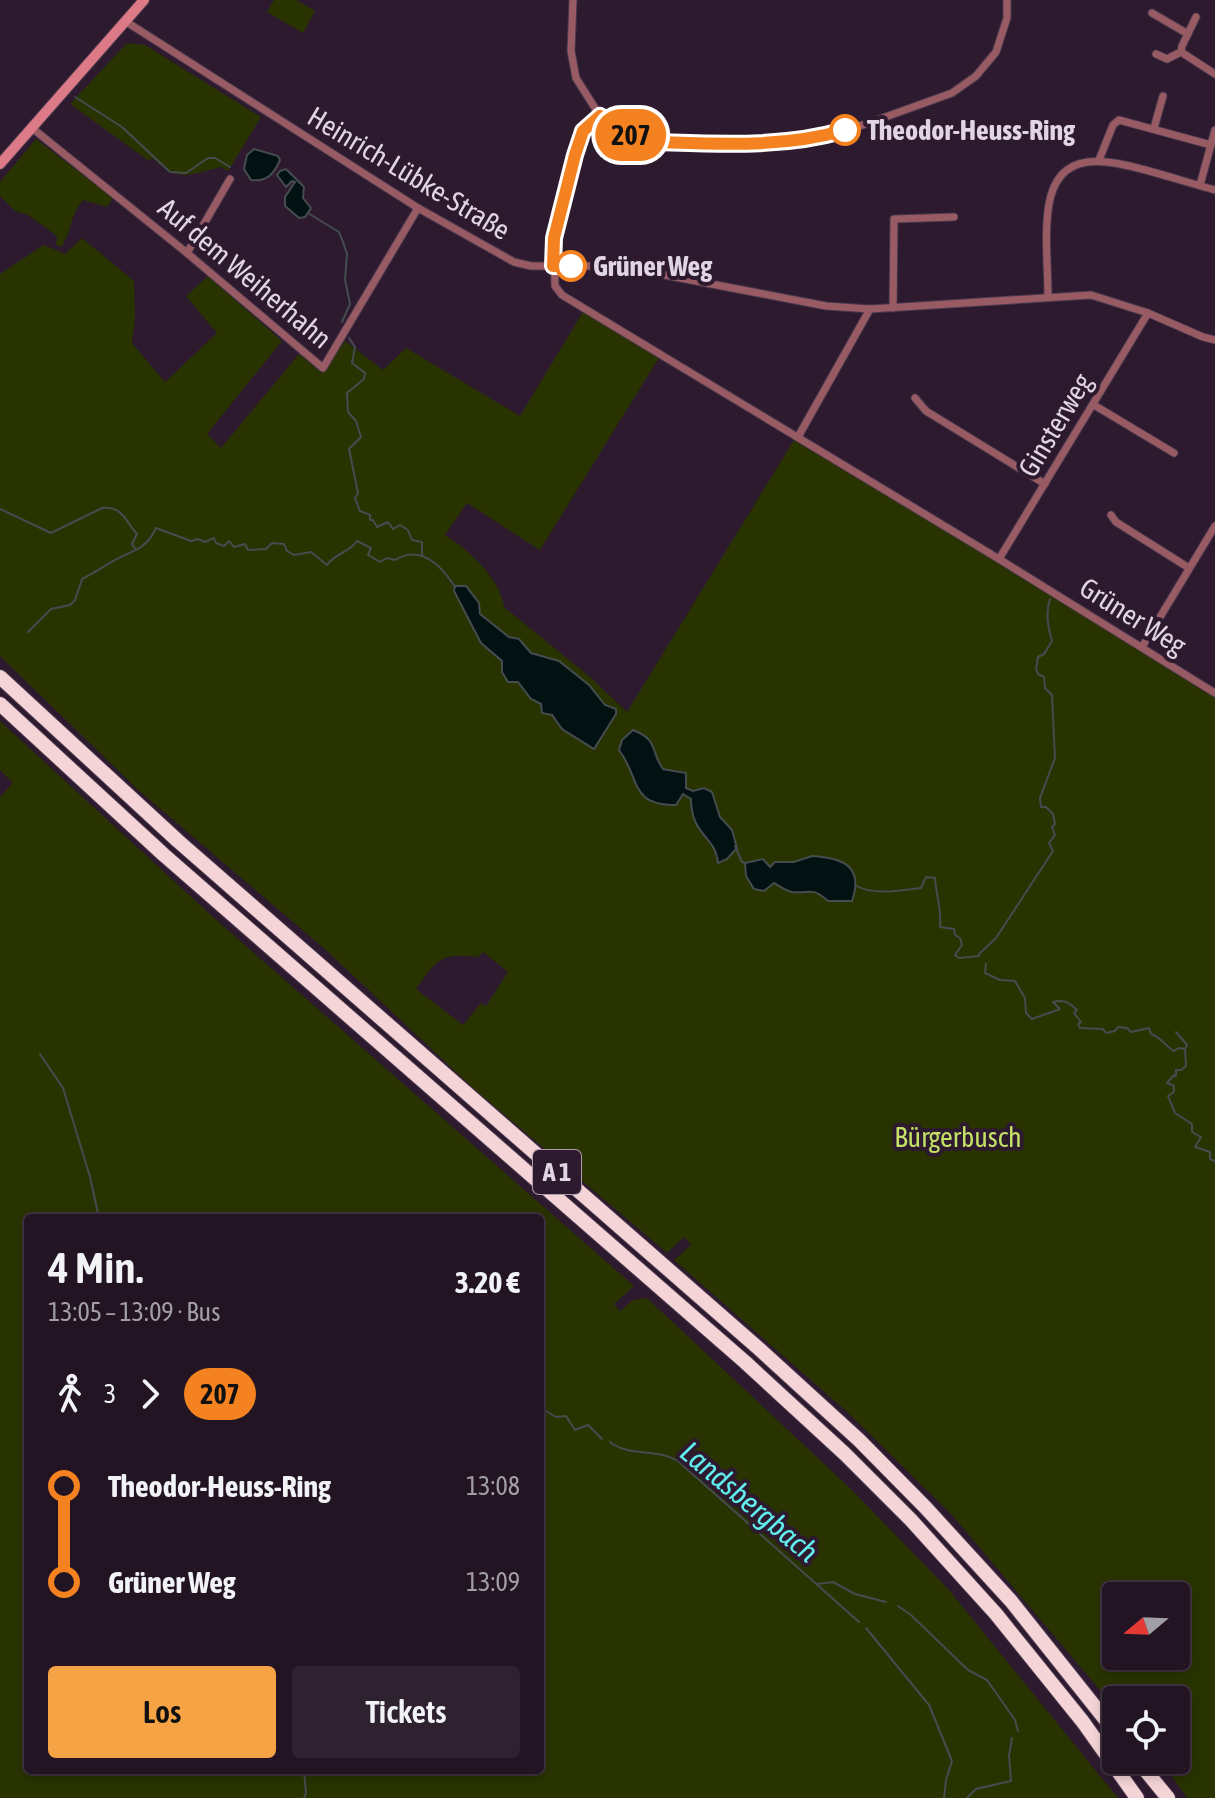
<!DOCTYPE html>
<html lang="de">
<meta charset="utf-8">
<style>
:root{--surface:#221423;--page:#2e2130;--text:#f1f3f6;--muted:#a29ea6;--line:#3f3341;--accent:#f5a345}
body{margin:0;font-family:"Asap Condensed",sans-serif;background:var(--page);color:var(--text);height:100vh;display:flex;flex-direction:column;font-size:30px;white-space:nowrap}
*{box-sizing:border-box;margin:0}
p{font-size:26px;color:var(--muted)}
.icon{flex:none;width:44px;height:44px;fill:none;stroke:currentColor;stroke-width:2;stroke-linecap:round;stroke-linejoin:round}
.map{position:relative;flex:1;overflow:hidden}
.sheet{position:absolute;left:24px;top:1214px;width:520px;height:560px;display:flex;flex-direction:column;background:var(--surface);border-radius:8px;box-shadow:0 4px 12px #0003,0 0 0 2px var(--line)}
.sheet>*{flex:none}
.badge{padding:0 16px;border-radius:26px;font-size:28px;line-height:52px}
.needle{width:52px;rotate:251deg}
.controls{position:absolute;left:1102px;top:1582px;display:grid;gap:16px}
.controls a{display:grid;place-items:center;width:88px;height:88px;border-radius:8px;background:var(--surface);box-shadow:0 4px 12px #0003,0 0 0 2px var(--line);font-size:40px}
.map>.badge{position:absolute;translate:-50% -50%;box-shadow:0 0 0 4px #fff}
.legs{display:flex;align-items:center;gap:12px;height:88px;padding:0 24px;font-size:26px}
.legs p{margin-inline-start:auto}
.overview{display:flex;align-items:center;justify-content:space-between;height:136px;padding:0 24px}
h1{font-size:44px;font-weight:600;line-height:60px}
.cta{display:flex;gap:16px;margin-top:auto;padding:16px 24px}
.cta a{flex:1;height:92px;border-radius:8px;background:var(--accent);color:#111;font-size:32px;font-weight:600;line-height:92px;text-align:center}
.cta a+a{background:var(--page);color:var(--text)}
ul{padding:0 24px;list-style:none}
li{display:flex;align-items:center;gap:28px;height:96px;font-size:30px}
li i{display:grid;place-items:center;width:12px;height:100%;margin:0 10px;background:currentColor}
li i::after{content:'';width:20px;height:20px;margin:-10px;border:6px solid;border-radius:50%;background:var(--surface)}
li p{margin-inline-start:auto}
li:first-child i{background:linear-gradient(#0000 50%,currentColor 0)}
li:last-child i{background:linear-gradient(currentColor 50%,#0000 0)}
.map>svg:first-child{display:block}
</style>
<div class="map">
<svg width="1215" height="1798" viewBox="0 0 1215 1798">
<rect width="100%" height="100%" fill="#2d1a2f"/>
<g fill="#293300" fill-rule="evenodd">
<polygon points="274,0 296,0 315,11 303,33 267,12"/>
<path d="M 127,43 L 145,45 L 261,117 L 228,171 L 221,167 C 187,175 179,183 152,158 L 149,161 L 70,104 Z"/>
<path d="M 36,139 L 113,198 L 107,207 L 83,200 C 70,215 72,232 61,247 L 56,245 L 57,236 L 28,215 L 15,211 L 0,196 L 0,182 Z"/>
<path d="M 82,238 L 134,281 L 135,318 L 132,343 L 165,382 L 217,333 L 186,296 L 208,276 L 282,341 L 207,434 L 221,448 L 299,354 L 321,372 L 345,341 L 383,370 L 406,348 L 520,416 L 583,312 L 660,356 L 540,550 L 467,503 L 445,535 C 470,551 500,578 504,607 L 590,677 L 627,712 L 796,437 L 1215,696 L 1215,1798 L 1187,1798 L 1160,1760 L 1176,1760 L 1176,1700 L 1116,1700 L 1116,1709 L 952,1515 L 845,1410 L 674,1260 L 691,1245 L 684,1237 L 667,1253 L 473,1088 L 327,951 L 137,789 L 0,656 L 0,274 L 44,245 L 65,254 ZM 483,952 L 508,972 L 486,1006 L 481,1003 L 463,1025 L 416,989 C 438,959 438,953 478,957 ZM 1116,1596 L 1176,1596 L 1176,1656 L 1116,1656 Z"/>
<path d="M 0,721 L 213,917 L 634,1286 L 614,1304 L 620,1311 L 633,1300 L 647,1298 L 852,1490 L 949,1590 L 1118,1798 L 0,1798 L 0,797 L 13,783 L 0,770 ZM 28,1218 L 540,1218 L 540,1770 L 28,1770 Z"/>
</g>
<g fill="#021111" stroke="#454c50" stroke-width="2">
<path d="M 254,149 L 278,156 L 280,160 C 274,174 267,182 251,180 L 244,169 L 247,155 Z"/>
<polygon points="286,169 304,187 303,198 311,208 305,217 299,218 285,206 285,197 295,182 292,181 286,187 277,175 280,171"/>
<polygon points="455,586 466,586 479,603 480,614 509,637 519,639 531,653 559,661 589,685 605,705 616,709 616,714 594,749 562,729 552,715 542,713 541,704 531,699 518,682 508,682 502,672 502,661 481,643 454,591"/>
<path d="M 633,730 C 659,740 650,751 663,769 L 686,773 L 686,788 L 693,791 L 704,788 L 712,792 L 720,817 L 732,830 L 737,848 L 727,859 L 718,863 C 716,836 691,836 691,799 L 683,794 L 676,805 C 629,805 641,779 619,750 L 622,740 Z"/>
<path d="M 812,856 C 843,858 864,866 852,901 L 828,901 C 811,886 811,894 792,892 C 785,891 780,886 774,883 L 764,891 L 754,889 L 746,876 L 745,863 L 763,859 L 770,867 L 775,862 L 794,862 Z"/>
</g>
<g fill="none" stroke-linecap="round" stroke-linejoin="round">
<g stroke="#454c50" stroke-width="2">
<polyline points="75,97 122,127 170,172 186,173 208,158 215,158 230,167"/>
<polyline points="308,213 339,232 343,242 347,254 345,280 350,304 342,322"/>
<polyline points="349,338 355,347 352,363 365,373 364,379 347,393 348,412 356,421 361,437 349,449 358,493 355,498 360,511 370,515 370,520 373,520 377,527 388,522 393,529 400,525 408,530 412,540 422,542 422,555"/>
<path d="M 0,509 L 51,533 L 102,508 C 122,505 126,522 137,534 L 132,544 L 136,550"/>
<path d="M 28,632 L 51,609 L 70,605 L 75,600 L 82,579 C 92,574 101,568 110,563 C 130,550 145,552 156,528 L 191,541 L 198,539 L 205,542 L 214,538 L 216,543 L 224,546 L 229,541 L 234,547 L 245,544 L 248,550 L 266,549 L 272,543 L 284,544 L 287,551 L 294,555 L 311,552 L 327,565 C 335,553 349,553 357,541 L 371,548 L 368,555 L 380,562 L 387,558 L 395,560 C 421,544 441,565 455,587"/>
<polyline points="735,846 742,862 745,863"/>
<path d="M 857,886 C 874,896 902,890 921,888 L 926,877 L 935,878 C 936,896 942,909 940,927 L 954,929 L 955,935 L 960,938 L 962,945 L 955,955 L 959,958 L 979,956"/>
<path d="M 979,954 L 996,938 L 1053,851 L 1049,843 L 1055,835 L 1052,827 L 1055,824 L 1053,814 L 1046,807 L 1041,807 L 1040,798 L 1055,758 L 1052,695 L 1045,688 L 1044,677 L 1038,674 L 1036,669 L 1038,657 L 1044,654 L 1052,641 C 1048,628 1045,613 1050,599"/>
<path d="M 986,964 L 985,973 L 1000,980 L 1015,981 L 1025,998 L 1026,1013 L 1032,1019 L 1060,1009 L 1053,1002 C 1064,999 1070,1003 1077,1010 L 1074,1013 L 1081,1022 L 1078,1024 L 1080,1028 L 1103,1029 L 1106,1033 L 1115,1031 L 1118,1027 L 1127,1028 L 1131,1032 L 1149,1028 L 1151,1034 C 1161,1037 1165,1046 1174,1051 L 1179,1048 L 1185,1049 L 1186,1066 L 1181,1070 L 1176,1070 L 1176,1076 L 1174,1075 L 1167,1083 L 1174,1086 L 1174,1092 L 1168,1096 L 1175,1113 L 1192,1124 L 1192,1132 L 1201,1137 L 1195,1147 L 1210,1152 L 1210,1159 L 1215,1161"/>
<polyline points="1176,1032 1187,1045 1185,1049"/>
<polyline points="40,1054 63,1088 90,1177 99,1218"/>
<polyline points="541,1408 556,1417 566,1416 575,1430 588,1425 602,1439"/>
<path d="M 610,1442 C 629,1457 656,1448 678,1461 L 859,1622"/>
<polyline points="817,1584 833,1582 855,1594 886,1602"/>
<polyline points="898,1606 911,1615 968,1670 987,1680 1015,1720 1018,1731"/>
<polyline points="866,1628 929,1705 952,1761 946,1780 944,1798"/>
<polyline points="304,1798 306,1793 304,1770"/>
<polyline points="967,1798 976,1789 1011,1781 1009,1756 1012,1738"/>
</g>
<defs>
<g id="street">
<polyline points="573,0 571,51 576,78 600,116 639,139 708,144 774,143 815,138 866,124 952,93 976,76 996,52 1007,18 1007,0"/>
<polyline points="1152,13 1188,34"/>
<polyline points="1196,17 1182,46 1181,52 1215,74"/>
<polyline points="125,21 418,208 514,262 531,266 618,266 826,306 870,309 1091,295 1148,313 1203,337 1215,340"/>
<polyline points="1156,54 1167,59 1181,52"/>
<polyline points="600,116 583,131 554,238 555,286 562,295 999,559 1215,693"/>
<polyline points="32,128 187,253 323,368 418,208"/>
<polyline points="1154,128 1163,96"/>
<polyline points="1099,160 1113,125 1119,120 1211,145"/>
<polyline points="1200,185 1215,130"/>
<polyline points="187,253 230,179"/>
<path d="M 1048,297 C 1048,267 1044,233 1049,204 C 1059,147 1108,160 1149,171 C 1171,177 1193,184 1215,190"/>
<polyline points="893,308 894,219 954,217"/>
<polyline points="915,398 926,411 1045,484"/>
<polyline points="1094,405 1174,453"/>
<polyline points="798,437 870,309"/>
<polyline points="1111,515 1116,522 1189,568"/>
<polyline points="999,559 1148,313"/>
<polyline points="1142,647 1215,526"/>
</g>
<polyline id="secondary" points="0,164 144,0"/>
<g id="highway">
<polyline points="0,677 178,841 757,1347 859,1440 926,1508 1011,1601 1116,1733"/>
<polyline points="0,704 164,855 745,1362 845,1454 911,1520 996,1614 1083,1722 1137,1798"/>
<polyline points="1137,1760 1168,1798"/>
</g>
</defs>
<use href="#street" stroke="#4a384c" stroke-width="9"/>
<use href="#secondary" stroke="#4a384c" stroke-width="12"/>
<use href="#highway" stroke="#4a384c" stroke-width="16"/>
<use href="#street" stroke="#985b63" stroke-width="7"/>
<use href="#secondary" stroke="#dc7a87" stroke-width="10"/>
<use href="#highway" stroke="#f4d4d7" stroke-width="14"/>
</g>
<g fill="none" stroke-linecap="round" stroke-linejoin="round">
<defs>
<path id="line-1" d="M 571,266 L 553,266 L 554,238 L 575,155 L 583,131 L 600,116 L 639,139 L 657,142 C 720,144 784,148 845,130"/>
</defs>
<use href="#line-1" stroke="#fff" stroke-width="18"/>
<use href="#line-1" stroke="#f58220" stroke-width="12"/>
</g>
<g fill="#fff" stroke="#f58220" stroke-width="4">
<circle cx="845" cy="130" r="14"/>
<circle cx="571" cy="266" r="14"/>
</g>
<g text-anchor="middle" stroke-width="8" stroke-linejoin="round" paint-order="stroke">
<rect fill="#2d1a2f" stroke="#ac9dad" stroke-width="2" x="533" y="1150" width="48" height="44" rx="6"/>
<g font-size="26" font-weight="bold" fill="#e2d5e3">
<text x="557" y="1181">A 1</text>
</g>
<g font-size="28" font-weight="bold" fill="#e2d5e3" stroke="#2d1a2f" text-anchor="start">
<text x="867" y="140">Theodor-Heuss-Ring</text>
<text x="593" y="276">Grüner Weg</text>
</g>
<g font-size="28" fill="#e2d5e3" stroke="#2d1a2f">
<text transform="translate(409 173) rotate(31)" y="10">Heinrich-Lübke-Straße</text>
<text transform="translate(245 273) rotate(40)" y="10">Auf dem Weiherhahn</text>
<text transform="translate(1055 425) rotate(-59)" y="10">Ginsterweg</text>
<text transform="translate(1133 616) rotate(32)" y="10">Grüner Weg</text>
</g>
<g font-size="28" fill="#c4e167" stroke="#2d1a2f">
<text x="958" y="1147">Bürgerbusch</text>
</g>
<g font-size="30" font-style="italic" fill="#61eeee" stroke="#2d1a2f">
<text transform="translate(749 1502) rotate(40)" y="10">Landsbergbach</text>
</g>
</g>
</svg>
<div class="controls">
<a><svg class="needle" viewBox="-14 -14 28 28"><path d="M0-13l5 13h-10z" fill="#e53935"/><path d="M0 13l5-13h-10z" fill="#a29ea6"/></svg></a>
<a><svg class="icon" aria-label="locate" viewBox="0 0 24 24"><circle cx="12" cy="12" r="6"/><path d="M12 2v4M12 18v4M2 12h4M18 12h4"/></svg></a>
</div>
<b class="badge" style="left:631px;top:135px;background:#f58220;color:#111">207</b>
<section class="sheet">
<div class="overview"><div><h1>4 Min.</h1><p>13:05 – 13:09 · Bus</p></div><b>3.20 €</b></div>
<div class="legs"><svg class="icon" aria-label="walk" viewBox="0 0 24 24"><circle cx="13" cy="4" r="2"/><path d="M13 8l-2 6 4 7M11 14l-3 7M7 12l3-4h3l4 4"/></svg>3<svg class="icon" aria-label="forward" viewBox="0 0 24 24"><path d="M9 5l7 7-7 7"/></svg><b class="badge" style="background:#f58220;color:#111">207</b></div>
<ul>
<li><i style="color:#f58220"></i><b>Theodor-Heuss-Ring</b><p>13:08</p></li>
<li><i style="color:#f58220"></i><b>Grüner Weg</b><p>13:09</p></li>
</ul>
<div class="cta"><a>Los</a><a>Tickets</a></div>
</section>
</div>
